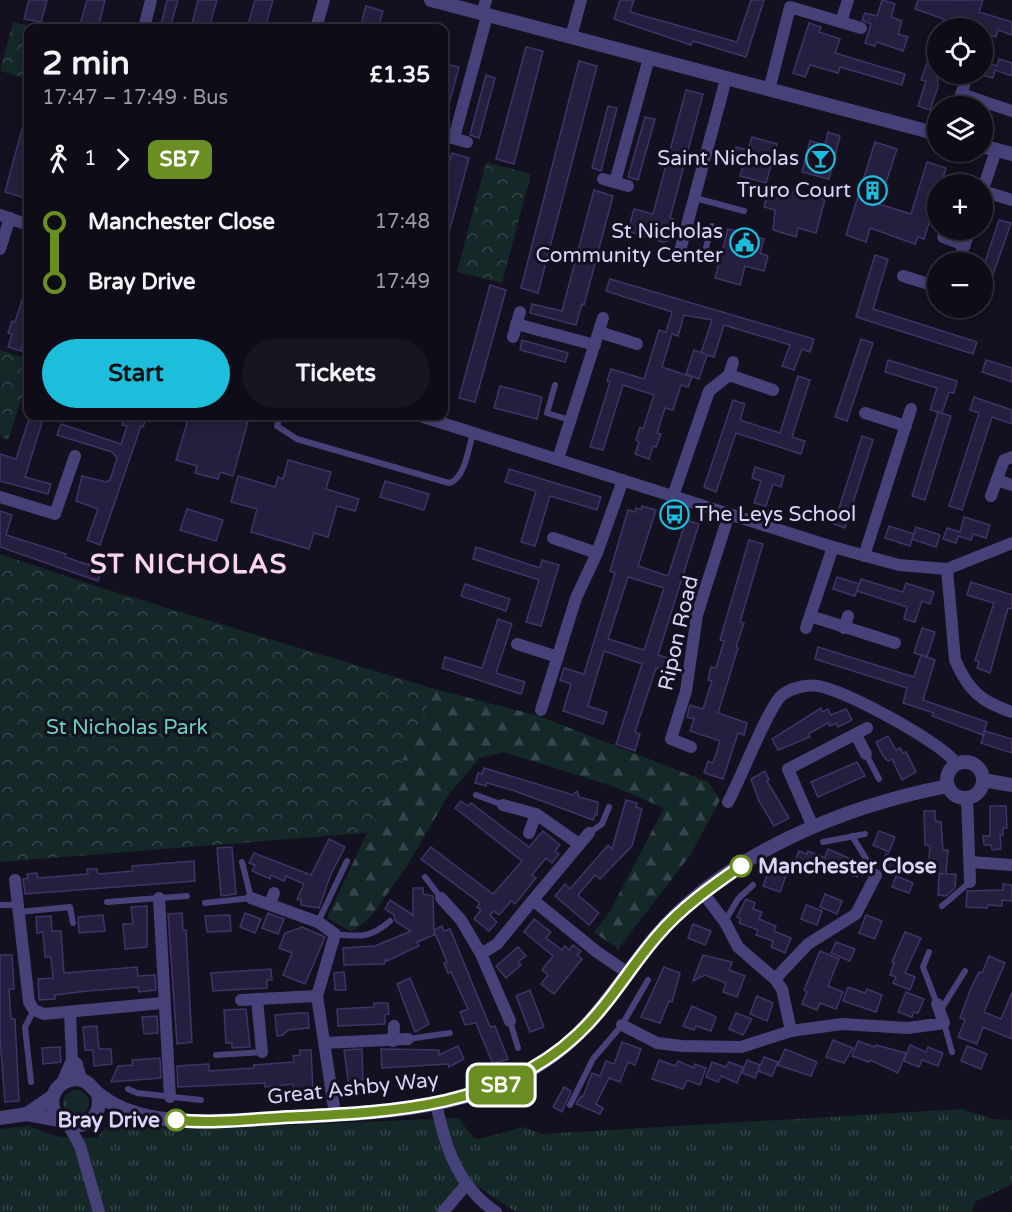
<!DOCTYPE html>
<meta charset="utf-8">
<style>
:root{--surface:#0e0c17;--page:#171520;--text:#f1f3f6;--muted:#9b9ba1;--line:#2e2c36;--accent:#1dbedc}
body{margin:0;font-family:"Varela Round",sans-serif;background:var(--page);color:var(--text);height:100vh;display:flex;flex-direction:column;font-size:22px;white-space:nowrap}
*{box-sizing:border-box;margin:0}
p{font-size:20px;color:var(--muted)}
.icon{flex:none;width:33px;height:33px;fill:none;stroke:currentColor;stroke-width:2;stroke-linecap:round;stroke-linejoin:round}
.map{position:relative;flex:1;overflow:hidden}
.drawer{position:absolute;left:24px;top:24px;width:424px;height:396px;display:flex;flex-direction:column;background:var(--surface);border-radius:12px;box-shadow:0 3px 15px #0003,0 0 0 2px var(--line)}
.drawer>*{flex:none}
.badge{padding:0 12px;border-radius:9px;font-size:21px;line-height:39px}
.buttons{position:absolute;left:927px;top:18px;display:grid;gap:12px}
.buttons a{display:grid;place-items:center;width:66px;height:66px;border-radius:50%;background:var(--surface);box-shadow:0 3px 15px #0003,0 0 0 2px var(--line);font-size:30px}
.map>.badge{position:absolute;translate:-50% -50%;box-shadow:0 0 0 3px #fff}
.legs{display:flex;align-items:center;gap:9px;height:66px;padding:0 18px;font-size:20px}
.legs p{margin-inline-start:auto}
.headline{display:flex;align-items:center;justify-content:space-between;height:102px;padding:0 18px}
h1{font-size:33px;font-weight:700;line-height:45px}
.primary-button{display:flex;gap:12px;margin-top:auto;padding:12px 18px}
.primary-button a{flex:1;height:69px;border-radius:36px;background:var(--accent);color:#111;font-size:24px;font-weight:700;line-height:69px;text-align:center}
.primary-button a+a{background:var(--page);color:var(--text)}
ul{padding:0 18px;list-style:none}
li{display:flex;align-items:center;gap:21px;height:60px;font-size:22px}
li i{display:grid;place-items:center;width:9px;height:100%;margin:0 8px;background:currentColor}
li i::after{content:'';width:15px;height:15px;margin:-8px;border:4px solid;border-radius:50%;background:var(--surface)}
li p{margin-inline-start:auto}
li:first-child i{background:linear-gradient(#0000 50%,currentColor 0)}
li:last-child i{background:linear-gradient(currentColor 50%,#0000 0)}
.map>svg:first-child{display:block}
</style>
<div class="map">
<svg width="1012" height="1212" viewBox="0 0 1012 1212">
<defs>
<pattern id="grass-tufts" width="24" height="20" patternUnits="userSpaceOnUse" patternTransform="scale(1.5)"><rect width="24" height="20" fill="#142828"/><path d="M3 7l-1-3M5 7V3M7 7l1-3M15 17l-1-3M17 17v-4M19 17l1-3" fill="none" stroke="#364648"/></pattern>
<pattern id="forest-firs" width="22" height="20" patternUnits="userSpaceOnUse" patternTransform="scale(1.5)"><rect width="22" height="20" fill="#142828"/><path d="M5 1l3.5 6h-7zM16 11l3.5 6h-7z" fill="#364648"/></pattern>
<pattern id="park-crowns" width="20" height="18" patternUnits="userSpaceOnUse" patternTransform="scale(1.5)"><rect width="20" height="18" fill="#142828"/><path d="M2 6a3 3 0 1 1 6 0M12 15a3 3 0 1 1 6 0" fill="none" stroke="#364648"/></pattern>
</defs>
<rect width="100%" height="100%" fill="#13101f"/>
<g fill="url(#grass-tufts)">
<circle cx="76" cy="1103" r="13"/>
<polygon points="962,1109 993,1119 1012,1120 1012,1184 975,1202 972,1212 516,1212 474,1184 443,1212 0,1212 0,1129 28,1126 60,1137 97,1138 109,1124 192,1129 458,1118 474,1138 480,1139 523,1127 542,1134"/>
</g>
<polygon fill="url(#forest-firs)" points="435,689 539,716 708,782 720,800 691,854 618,949 594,932 609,913 664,808 612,786 504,752 480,758 449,794 407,866 370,918 351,932 327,918"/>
<g fill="url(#park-crowns)">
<polygon points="13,22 38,28 28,28 28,79 0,71"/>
<polygon points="486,162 531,174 502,283 457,272"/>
<polygon points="0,350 28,359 28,378 8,441 0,435"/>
<polygon points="0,554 105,589 435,689 377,816 366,833 0,862"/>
</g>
<g fill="#261e3e" stroke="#403367" stroke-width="1.5" fill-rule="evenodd">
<polygon points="29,0 47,0 41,22 24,19"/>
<polygon points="87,0 105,0 98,28 79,28"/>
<polygon points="167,0 178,0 170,28 160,28"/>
<polygon points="198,0 217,0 209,28 191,28"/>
<polygon points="255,0 273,0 265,28 247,28"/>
<polygon points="620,0 634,0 630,12 737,42 751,0 764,0 746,57 693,41 691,45 614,19"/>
<polygon points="882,0 895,4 891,17 902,21 898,34 908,37 903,51 877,42 875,46 865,43 871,24 862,20 865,13 877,16"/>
<polygon points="918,0 983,0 979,12 1012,22 1012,35 998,30 996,37 982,33 982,28 942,28 944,19 915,9"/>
<polygon points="366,6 383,11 378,28 360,28"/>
<polygon points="809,23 821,27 819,32 840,39 835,53 905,74 902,85 840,67 838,73 810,65 805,77 793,73"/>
<polygon points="936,37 938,87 930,110 918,106 926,81 921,80"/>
<polygon points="526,47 543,51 514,164 496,159"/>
<polygon points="999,59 1012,63 1012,76 995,70 993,78 982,75 982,61 997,66"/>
<polygon points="579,61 597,66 538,293 521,288"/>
<polygon points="450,65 459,67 447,112 444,111 444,86"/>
<polygon points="486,75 495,78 479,138 470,135"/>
<polygon points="686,90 703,94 670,218 674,219 672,236 669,235 668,241 662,242 628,231 634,209 653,214"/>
<polygon points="608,106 617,108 601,171 592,168"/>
<polygon points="645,117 655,119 638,180 628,177"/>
<polygon points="25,118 28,118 28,174 22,197 5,192"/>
<polygon points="828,132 840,136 829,179 802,172 810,141 825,145"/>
<polygon points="752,137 777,144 766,183 740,176 743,166 732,163 736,147 748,150"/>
<polygon points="875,142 897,149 879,204 911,214 927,162 946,168 941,184 938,184 938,196 924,239 918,237 915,244 870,228 866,242 846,235"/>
<polygon points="452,153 469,158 447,240 444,240 444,183"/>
<polygon points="769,187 825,199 816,233 798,228 796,237 773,230 775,210 764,207"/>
<polygon points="594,190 613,196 584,305 582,304 576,325 530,313 532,304 562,311"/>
<polygon points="999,220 1011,223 982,306 982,271"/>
<polygon points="728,229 764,239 760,253 768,256 764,271 745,266 740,285 715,278"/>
<polygon points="875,255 888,259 873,309 977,342 973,354 856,317"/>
<polygon points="610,279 814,339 810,352 802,349 794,370 782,366 790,345 724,325 714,357 707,355 699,379 686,374 694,350 705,354 701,353 712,320 684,315 678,336 672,334 662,367 692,377 688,387 681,385 673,410 665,408 657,433 661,434 656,447 653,446 649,459 635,454 639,442 636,440 640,427 643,429 654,395 623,385 603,450 590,447 610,382 607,381 611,369 644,379 659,330 666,332 672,312 606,291"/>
<polygon points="490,285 506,290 475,402 459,398"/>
<polygon points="26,288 28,328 21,351 8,347 12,334 8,333 12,321 15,322"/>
<polygon points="861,339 873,343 847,421 835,417"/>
<polygon points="522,340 568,353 565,362 520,350"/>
<polygon points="888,360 957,381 954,393 949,392 942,413 930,410 937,388 885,372"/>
<polygon points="986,360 1012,368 1012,382 982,372"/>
<polygon points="798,376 810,380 792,437 805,441 801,454 736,433 716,492 704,487 733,400 745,404 740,420 780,433"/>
<polygon points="500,386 542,397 537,419 494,408"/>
<polygon points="974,397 1012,410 1012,424 992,417 962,510 949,506 979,413 970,410"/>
<polygon points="938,412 951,416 925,500 912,496"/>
<polygon points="30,416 44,416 25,477 51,484 48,494 0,481 0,454 16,459"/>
<polygon points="124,416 147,416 143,427 141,426 100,545 87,540 98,509 76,501 82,476 106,482 110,480 117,458 112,452 57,435 61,424 121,444 127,426 122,425"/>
<polygon points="189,416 230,416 248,421 233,476 220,472 218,479 195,473 197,466 176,460"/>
<polygon points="862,436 873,440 845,528 834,524"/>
<polygon points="288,460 331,472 326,489 359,499 355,511 337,506 328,537 314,533 309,549 251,532 257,509 231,502 238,476 275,487 278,477 283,479"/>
<polygon points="755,467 784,476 781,487 773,484 766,506 754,503 761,481 752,478"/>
<polygon points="509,469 601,497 597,510 550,496 535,546 521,542 536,491 505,482"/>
<polygon points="385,481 429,494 424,510 380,497"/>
<path d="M 642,506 L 656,510 L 638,566 L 668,576 L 686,520 L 699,524 L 658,655 L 672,659 L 669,672 L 656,668 L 635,732 L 640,734 L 635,751 L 616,744 L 642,664 L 604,651 L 588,706 L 607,712 L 603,724 L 563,711 L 571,684 L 560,680 L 564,668 L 584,674 L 615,573 L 610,571 L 628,510 L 635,512 L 636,508 L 641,510 ZM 628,577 L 664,588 L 644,650 L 608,639 Z"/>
<polygon points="187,509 223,520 216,541 180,530"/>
<polygon points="0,511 12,515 6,535 66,554 65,557 89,565 91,558 104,562 98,581 0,547"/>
<polygon points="964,517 990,525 986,538 973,534 971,540 958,536 956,543 943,539 947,528 960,532"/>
<polygon points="889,526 914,534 910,546 885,538"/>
<polygon points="916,527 940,535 936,547 912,539"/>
<polygon points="749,540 763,544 740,622 744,623 736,647 738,648 718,713 747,723 744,735 738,733 723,779 704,773 708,761 713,763 720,741 690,731 694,719 687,717 690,705 703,709 712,681 708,680 711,667 716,668 724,641 720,640"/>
<polygon points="476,547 540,568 542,560 559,565 541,626 526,622 539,580 473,559"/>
<polygon points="837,577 859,584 855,596 833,589"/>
<polygon points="861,579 903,592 906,583 934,592 930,604 922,601 915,622 904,619 907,607 857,591"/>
<polygon points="971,582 1012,595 1012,609 1008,608 990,673 977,668 979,662 975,660 994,603 967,595"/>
<polygon points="465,584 510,599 506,611 461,596"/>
<polygon points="498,619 512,624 496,673 525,682 521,694 442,668 445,657 482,668"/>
<polygon points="922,628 935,632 927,657 914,653"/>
<polygon points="818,647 914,677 921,655 935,660 923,700 987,722 983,735 932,716 934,713 903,703 907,688 815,659"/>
<polygon points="821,708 822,712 828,709 831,715 846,709 852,720 838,727 836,723 830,726 828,723 808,734 810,737 778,750 772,739"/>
<polygon points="985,731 1012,739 1012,753 981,743"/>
<polygon points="888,736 896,750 900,748 903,753 906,752 916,772 902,780 892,759 888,761 883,756 876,742"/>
<polygon points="857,762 865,776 818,797 811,782"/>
<polygon points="484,768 573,795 577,791 579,797 598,802 597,815 595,815 593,820 515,791 487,783 486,786 475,783 478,773 482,774"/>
<polygon points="765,771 769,780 767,781 789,818 774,826 759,801 751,779"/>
<polygon points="626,800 637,803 636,807 642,809 632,846 600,879 595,875 578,895 599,913 589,925 555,896 565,884 570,889 608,845 612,849"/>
<polygon points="461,801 468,806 471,803 529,847 543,831 560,845 555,851 559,854 552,863 546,858 532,875 536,878 515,904 511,901 499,915 494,911 490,915 497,922 489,931 474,919 481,910 477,907 480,903 421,859 431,847 493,894 522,861 455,808"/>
<polygon points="990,806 1006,806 1007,828 1003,828 1003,835 1000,835 1001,849 992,850 991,845 984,845 983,836 990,836"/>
<polygon points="924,811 935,811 935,821 941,822 943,850 948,850 946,874 956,874 955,888 946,896 938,895 939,873 944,874 933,873 934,859 929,859 930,846 925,845"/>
<polygon points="879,831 895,837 889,852 873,845"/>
<polygon points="329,839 345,847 331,874 319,908 301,905 301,900 297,899 304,884 286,876 284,881 271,875 270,879 252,871 255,865 249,863 254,853 311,875"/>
<polygon points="232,847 236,894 221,896 217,848"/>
<polygon points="828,849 862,864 857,877 822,865"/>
<polygon points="799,851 807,854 808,851 823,857 817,872 794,863"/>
<polygon points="886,854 904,861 899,875 880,867"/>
<polygon points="194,861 195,881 25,894 23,879 28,878 27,874 37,873 38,878 88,874 87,869 97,869 98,874 133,871 132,866"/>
<polygon points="777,868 787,873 780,892 763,886 768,872 774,875"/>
<polygon points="896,876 913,883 909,893 892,887"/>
<polygon points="1003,884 1012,885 1012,901 1002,900 1002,906 988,905 987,908 966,907 967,891 1003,890"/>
<polygon points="413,888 423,888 423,894 433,896 434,930 442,926 444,931 450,929 489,1024 490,1027 495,1026 508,1059 493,1064 476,1023 465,1025 460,1012 468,1009 451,972 448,973 444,963 447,962 434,931 434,935 417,942 419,946 387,961 386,959 384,964 344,965 343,948 375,946 411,931 395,921 394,915 385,909 390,900 413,915"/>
<polygon points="825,894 842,901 837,914 820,907"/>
<polygon points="746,899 755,903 753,909 762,912 759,919 776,926 774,931 791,938 785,953 771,947 773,941 756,935 758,930 739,923 741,919 737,917"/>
<polygon points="806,905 822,911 817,925 801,919"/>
<polygon points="147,906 147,947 125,949 123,924 133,924 131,907"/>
<polygon points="182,913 183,930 186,930 192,1042 177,1044 168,914"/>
<polygon points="245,913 261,919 255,933 240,927"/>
<polygon points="268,913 284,919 278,934 262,928"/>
<polygon points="103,915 105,931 79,933 78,917"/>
<polygon points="230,915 231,931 207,932 205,916"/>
<polygon points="866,915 882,921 875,939 859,933"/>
<polygon points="51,916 52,931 61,931 64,973 137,967 138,976 155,975 156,990 139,992 138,987 87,991 55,995 55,999 39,1000 38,979 53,978 51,957 45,957 43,932 37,933 36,917"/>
<polygon points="534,919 551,932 546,938 562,950 565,946 569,950 573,945 581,951 577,955 582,959 554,994 541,984 548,975 542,970 553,956 524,932"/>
<polygon points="693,924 711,931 705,945 688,938"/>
<polygon points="302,927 325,937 305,984 283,975 292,953 279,948 285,933"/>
<polygon points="905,932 921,938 905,973 915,977 910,990 893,983 896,977 890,975 894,963 892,962"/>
<polygon points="836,942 855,949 850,961 831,953"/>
<polygon points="518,947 526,956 518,962 521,965 506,978 496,966"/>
<polygon points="820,951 839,959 828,986 843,992 836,1009 820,1003 817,1010 802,1004 807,992 804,990"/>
<polygon points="0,955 12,955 14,989 9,989 11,1019 15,1019 19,1101 5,1102 0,1038"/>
<polygon points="703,955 732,962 729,970 745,976 737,997 723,992 726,983 705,975 693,981"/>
<polygon points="989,956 1005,963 984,1012 1001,1019 1012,992 1012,1039 983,1027 977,1044 958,1037 965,1020 960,1018 971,988 979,972 982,973"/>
<polygon points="664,967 680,973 672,1002 669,1001 660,1023 641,1017"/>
<polygon points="271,969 272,980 267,980 267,988 213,991 211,973"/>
<polygon points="344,972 346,990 335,990 334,973"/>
<polygon points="410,978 429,1024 415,1032 397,984"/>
<polygon points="848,987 865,993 867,989 882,995 876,1012 843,1001"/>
<polygon points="530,990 544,1027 530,1032 516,996"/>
<polygon points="906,992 924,999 918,1013 914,1012 912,1017 898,1012"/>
<polygon points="757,996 773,1003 767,1021 750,1014"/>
<polygon points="374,1003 388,1003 389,1014 385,1015 385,1024 338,1026 337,1009 374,1007"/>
<polygon points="692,1006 716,1017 711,1031 696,1026 694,1030 683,1026"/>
<polygon points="246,1009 250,1047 232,1048 232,1043 226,1043 224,1010"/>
<polygon points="300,1013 308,1013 309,1028 288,1030 283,1035 277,1036 275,1015"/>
<polygon points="736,1013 752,1019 743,1035 729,1029"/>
<polygon points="157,1016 158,1033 144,1034 142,1017"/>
<polygon points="97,1026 99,1049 111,1049 112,1064 94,1066 93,1050 85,1050 83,1027"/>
<polygon points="833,1040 853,1048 844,1063 826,1057"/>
<polygon points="858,1041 875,1047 876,1045 906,1053 898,1073 870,1060 869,1062 852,1056"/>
<polygon points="622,1042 641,1049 635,1065 628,1062 620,1082 609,1078 596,1104 603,1108 600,1114 576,1104 581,1096 583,1097 592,1073 600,1076 606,1061 614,1064"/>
<polygon points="910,1045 926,1052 928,1047 943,1053 938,1066 922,1060 919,1067 904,1061"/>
<polygon points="458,1046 464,1059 449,1067 448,1064 382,1068 381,1049 439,1050 439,1055"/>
<polygon points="967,1046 987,1054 981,1069 961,1061"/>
<polygon points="60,1047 61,1062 43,1064 42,1048"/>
<polygon points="362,1049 363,1087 349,1088 344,1050"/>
<polygon points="785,1049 817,1062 811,1076 778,1065"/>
<polygon points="300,1050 311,1050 313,1092 294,1094 293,1084 265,1087 265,1083 178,1087 177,1066 209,1064 209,1071 254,1068 254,1065 294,1062 293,1056 300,1055"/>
<polygon points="764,1057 778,1062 772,1076 758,1071"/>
<polygon points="160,1058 161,1078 111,1082 118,1066 133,1065 132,1060"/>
<polygon points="659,1060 676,1066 678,1061 694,1068 695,1064 706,1068 700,1085 687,1080 683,1089 652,1079"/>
<polygon points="747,1060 760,1065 755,1078 742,1073"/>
<polygon points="712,1062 726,1067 729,1062 743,1067 737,1083 721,1076 718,1082 706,1077"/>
<polygon points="564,1087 571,1091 562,1112 553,1107"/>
</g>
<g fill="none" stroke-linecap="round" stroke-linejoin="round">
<g stroke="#464178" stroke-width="6">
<polyline points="695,198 744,211"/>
<polyline points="680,251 703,258 712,226"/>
<polyline points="555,385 547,413 570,420"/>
<path d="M 280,416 L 277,426 L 297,439 L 449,483 C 465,479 469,447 473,432"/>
<polyline points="866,754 879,779"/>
<polyline points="476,795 503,805"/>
<polyline points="589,833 602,824 609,807"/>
<polyline points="852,836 876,875"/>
<polyline points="823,842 865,834"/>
<polyline points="425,877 441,898"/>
<polyline points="107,902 187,896"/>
<polyline points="205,903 251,898 242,862"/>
<polyline points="0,905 17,905"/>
<polyline points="942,906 970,882"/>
<polyline points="19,912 70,907 73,923"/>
<polyline points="725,921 738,899 753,885"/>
<polyline points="318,922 347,861"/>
<path d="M 335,934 C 360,937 371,938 390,921"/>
<polyline points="929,952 923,967 937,1004"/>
<polyline points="940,1011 965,971"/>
<polyline points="510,1021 518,1048"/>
<polyline points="944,1023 952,1052"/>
<polyline points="408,1039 450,1033"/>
<polyline points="216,1055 262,1052"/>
<polyline points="31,1082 25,1027 34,1010"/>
<polyline points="128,1089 137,1093 201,1100"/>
<polyline points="570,1105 593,1059 622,1025 648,980"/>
</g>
<g stroke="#464178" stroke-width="12">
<polyline points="482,14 486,0"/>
<polyline points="841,22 848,0"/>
<polyline points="144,28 151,0"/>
<polyline points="316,28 324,0"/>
<polyline points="571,37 581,0"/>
<polyline points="769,90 790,7 861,28"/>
<polyline points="961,94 1012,111"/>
<polyline points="958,106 966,79"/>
<polyline points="444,136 467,142"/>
<polyline points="454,138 487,16"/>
<polyline points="603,179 628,186"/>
<polyline points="615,182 649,58"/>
<polyline points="983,191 1012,200"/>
<polyline points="982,192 996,150"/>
<polyline points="0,215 28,225"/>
<polyline points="943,237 965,245"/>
<polyline points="0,249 10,218"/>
<polyline points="680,251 726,79"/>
<polyline points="958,262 970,230"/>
<polyline points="903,276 938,287"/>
<polyline points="516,324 595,345"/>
<polyline points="599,332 637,344"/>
<polyline points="513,337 520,312"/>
<polyline points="729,375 773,390"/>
<polyline points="865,413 906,426"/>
<polyline points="420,416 833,547 899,565 947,569 1012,543"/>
<polyline points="558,459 603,318"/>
<polyline points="997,480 1012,485"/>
<polyline points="673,496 709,391 729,375 733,362"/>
<polyline points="991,496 1004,460 1012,457"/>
<polyline points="0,497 55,514 75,456"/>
<polyline points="553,538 597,553"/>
<polyline points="864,556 911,409"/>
<path d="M 947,569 L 955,660 C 968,690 981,702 1012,712"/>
<polyline points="810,616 895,643"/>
<polyline points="806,628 833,547"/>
<polyline points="844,628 848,616"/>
<polyline points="517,644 558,657"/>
<polyline points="541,710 576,598 597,553 623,480"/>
<polyline points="856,735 866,754"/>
<polyline points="691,747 671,739 686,691 697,615 729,514"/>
<polyline points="967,798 970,882"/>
<path d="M 728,802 C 740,781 768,707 782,695 C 794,686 813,683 826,688 C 856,697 939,741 957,764"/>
<polyline points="503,805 536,814 579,844"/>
<polyline points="813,827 788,769 867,728"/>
<polyline points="529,833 536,814"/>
<polyline points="589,833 533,900 597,952 628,973"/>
<polyline points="971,862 1012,865"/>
<polyline points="15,880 29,1002 34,1010 44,1014 163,1003"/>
<polyline points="703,893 725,922 738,947 775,979 782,989 791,1031 842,1024 908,1028 944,1023 937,1004"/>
<polyline points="159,898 170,1097"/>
<polyline points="251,898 318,922 335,934 317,996 335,1114"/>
<polyline points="441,898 461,920 481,954"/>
<polyline points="270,904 274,893"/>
<polyline points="775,979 808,944 856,914 876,875"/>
<polyline points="257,999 262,1052"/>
<polyline points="241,1000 317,996"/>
<polyline points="510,1021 481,954 497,944 533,900"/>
<polyline points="622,1025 657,1043 682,1046 741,1047 791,1031"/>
<polyline points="393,1041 394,1026"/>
<polyline points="324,1043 408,1039"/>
<polyline points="72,1060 77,1064 81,1079"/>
<polyline points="62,1083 72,1060 70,1012"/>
<path d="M 436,1103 C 445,1146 457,1186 496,1212"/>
<polyline points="69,1126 80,1146 99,1212"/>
<polyline points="443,1212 466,1185"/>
</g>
<g stroke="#464178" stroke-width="14">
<polyline points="431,0 938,134"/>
<polyline points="982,146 1012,154"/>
<circle cx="965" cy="780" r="18"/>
<polyline points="983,780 1012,785"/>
<path d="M 98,1094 C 103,1116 85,1132 64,1123 C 44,1109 51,1081 76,1079 C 89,1080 91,1088 100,1095 C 123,1114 159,1120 189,1121 C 224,1122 259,1119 294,1117 C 378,1113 471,1110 544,1062 C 592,1030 620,980 656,936 C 726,854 844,806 948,786"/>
<polyline points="27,1114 53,1096"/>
<polyline points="0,1118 27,1114 59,1120"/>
</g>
</g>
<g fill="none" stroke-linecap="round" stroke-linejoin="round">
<defs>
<path id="line-1" d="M 176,1120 C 213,1124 252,1119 289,1117 C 391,1112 500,1108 578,1034 C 609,1005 630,967 658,935 C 681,908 712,886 741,866"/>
</defs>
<use href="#line-1" stroke="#fff" stroke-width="14"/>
<use href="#line-1" stroke="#6b8e23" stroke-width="9"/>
</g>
<defs>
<symbol id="bar-ring" viewBox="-11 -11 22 22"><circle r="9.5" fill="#13101f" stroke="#1dbedc" stroke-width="1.5"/><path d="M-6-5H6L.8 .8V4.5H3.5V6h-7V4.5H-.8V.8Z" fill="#1dbedc"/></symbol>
<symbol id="building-ring" viewBox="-11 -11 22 22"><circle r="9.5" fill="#13101f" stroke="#1dbedc" stroke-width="1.5"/><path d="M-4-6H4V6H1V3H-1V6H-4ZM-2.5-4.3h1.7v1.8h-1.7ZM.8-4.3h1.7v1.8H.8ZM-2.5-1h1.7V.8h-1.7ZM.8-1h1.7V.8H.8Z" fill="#1dbedc"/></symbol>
<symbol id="civic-ring" viewBox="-11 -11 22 22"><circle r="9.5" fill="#13101f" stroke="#1dbedc" stroke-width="1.5"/><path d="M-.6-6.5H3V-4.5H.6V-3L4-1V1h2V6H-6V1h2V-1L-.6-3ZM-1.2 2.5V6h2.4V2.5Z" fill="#1dbedc"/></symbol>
<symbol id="bus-ring" viewBox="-11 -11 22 22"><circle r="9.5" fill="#13101f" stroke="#1dbedc" stroke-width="1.5"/><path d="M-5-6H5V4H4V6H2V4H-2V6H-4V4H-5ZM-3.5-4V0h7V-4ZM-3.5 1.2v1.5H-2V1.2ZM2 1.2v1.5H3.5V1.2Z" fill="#1dbedc"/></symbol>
</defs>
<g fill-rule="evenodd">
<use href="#bar-ring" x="804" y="142" width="33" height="33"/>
<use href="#building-ring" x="856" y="174" width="33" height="33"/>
<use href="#civic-ring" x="728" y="226" width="33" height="33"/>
<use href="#bus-ring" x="658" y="498" width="33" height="33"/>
</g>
<g fill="#fff" stroke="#6b8e23" stroke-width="3">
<circle cx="741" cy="866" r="10"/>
<circle cx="176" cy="1120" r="10"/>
</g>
<g text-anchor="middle" stroke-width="6" stroke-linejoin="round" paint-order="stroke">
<g font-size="21" fill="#dad4f9" stroke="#13101f" text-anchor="end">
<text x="799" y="165">Saint Nicholas</text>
<text x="851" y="197">Truro Court</text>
<text x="723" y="238">St Nicholas<tspan x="723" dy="24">Community Center</tspan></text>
<text x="695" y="521" text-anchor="start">The Leys School</text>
</g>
<g font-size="21" fill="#dad4f9" stroke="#13101f">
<text transform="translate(678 633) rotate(-77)" y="7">Ripon Road</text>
<text transform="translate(353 1088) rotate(-6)" y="7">Great Ashby Way</text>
</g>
<g font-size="21" fill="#69d0bc" stroke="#13101f">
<text x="127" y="734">St Nicholas Park</text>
</g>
<g font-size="21" font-weight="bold" fill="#dad4f9" stroke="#13101f" text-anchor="start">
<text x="758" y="873">Manchester Close</text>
<text x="160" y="1127" text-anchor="end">Bray Drive</text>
</g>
<g font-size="27" font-weight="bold" letter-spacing="1.5" fill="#fad6ea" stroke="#13101f">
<text x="189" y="573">ST NICHOLAS</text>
</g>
</g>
</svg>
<div class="buttons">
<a><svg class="icon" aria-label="locate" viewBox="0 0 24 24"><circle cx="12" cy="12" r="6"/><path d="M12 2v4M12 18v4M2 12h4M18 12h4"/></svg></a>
<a><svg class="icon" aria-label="layers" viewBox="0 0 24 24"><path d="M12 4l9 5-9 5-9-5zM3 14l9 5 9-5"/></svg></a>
<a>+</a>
<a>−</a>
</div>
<b class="badge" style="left:501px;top:1085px;background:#6b8e23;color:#fff">SB7</b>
<section class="drawer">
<div class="headline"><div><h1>2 min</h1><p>17:47 – 17:49 · Bus</p></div><b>£1.35</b></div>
<div class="legs"><svg class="icon" aria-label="walk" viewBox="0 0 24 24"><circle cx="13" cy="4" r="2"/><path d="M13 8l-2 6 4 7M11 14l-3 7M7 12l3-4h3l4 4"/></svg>1<svg class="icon" aria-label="forward" viewBox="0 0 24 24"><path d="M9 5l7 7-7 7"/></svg><b class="badge" style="background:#6b8e23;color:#fff">SB7</b></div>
<ul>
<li><i style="color:#6b8e23"></i><b>Manchester Close</b><p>17:48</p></li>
<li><i style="color:#6b8e23"></i><b>Bray Drive</b><p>17:49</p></li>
</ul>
<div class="primary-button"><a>Start</a><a>Tickets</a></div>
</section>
</div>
